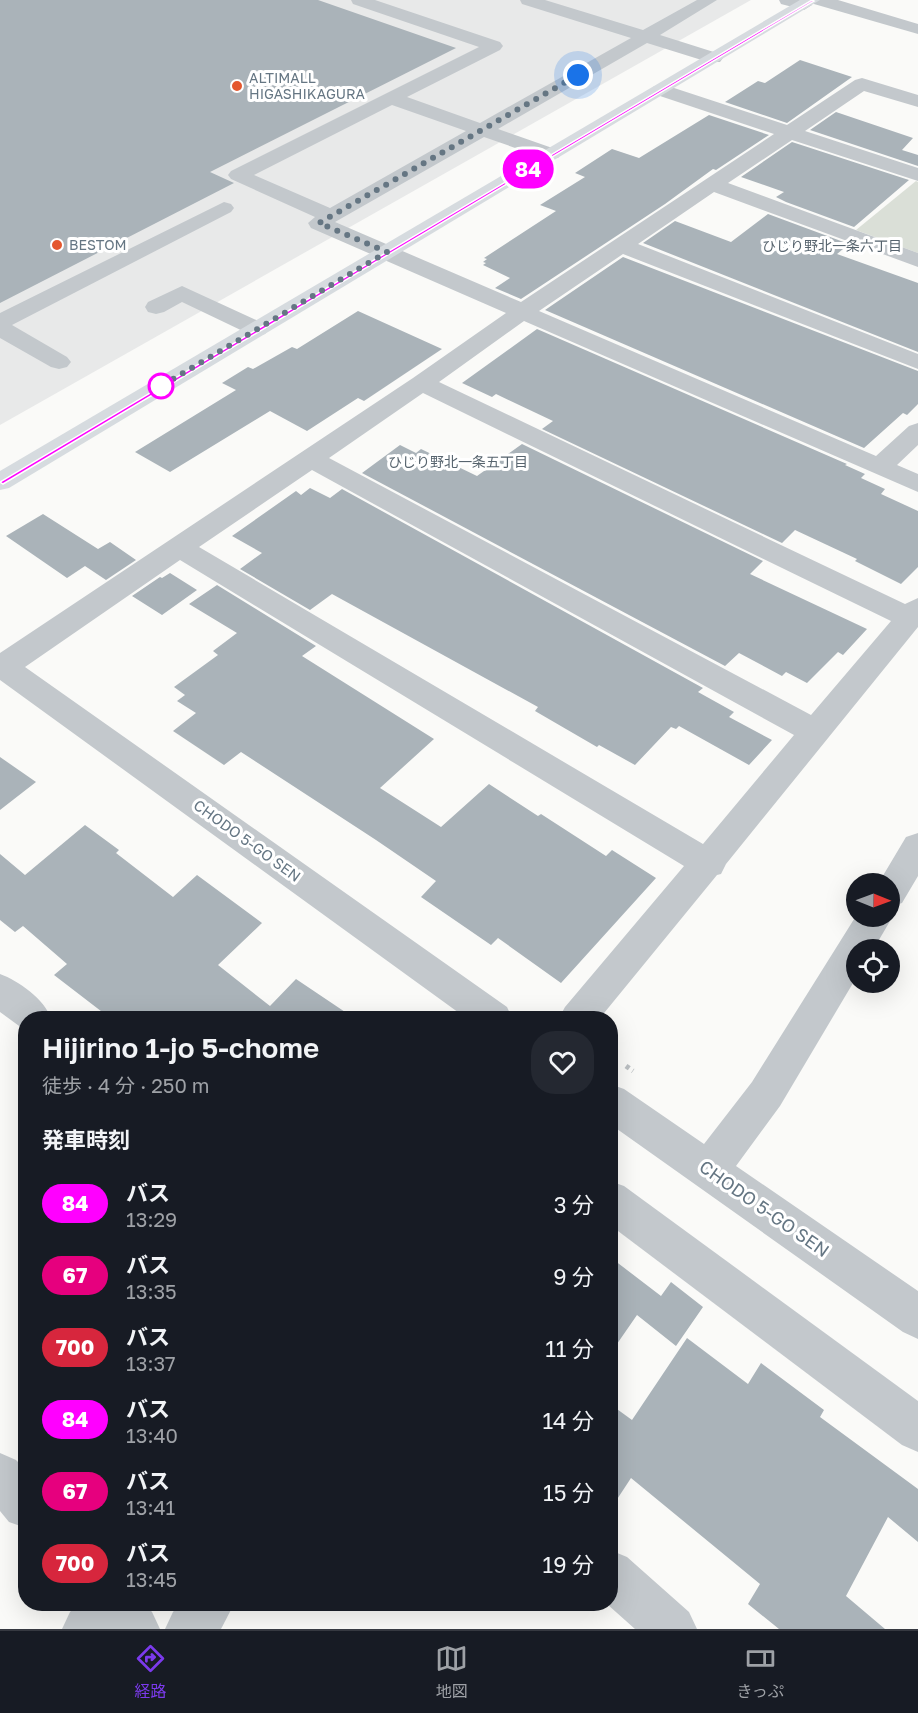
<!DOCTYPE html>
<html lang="ja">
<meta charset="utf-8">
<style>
:root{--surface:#171b24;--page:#242831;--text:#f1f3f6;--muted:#9ea1a6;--line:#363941;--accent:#7c3aed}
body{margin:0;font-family:"Golos Text","Noto Sans JP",sans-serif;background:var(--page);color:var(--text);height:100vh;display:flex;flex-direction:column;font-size:22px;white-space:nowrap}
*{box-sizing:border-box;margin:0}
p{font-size:20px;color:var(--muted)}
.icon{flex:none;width:33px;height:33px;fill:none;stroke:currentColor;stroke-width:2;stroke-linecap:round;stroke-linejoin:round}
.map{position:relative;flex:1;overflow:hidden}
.panel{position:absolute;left:18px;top:1011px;width:600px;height:600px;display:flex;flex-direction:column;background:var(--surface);border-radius:24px;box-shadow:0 6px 24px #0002}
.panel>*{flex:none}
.badge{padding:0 12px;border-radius:20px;font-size:21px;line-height:39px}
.needle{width:39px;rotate:91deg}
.fabs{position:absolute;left:846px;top:873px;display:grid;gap:12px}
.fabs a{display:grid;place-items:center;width:54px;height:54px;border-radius:50%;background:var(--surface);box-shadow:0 6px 24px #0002;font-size:30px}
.you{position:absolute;width:30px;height:30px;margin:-15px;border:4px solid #fff;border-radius:50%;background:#1a73e8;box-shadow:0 0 0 9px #1a73e833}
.map>.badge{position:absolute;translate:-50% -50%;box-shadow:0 0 0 3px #fff}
h2{padding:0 24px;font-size:22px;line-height:54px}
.round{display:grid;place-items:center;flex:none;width:63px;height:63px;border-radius:24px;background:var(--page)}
.summary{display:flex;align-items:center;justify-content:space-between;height:102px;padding:0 24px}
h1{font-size:28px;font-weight:600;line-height:45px}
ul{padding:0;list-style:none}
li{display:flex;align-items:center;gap:18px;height:72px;padding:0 24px}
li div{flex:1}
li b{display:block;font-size:22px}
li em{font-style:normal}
li .badge{min-width:66px;font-weight:700;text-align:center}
.menu{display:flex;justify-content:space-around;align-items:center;height:84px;border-top:2px solid var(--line);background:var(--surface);font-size:16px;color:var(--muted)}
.menu a{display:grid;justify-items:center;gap:3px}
.menu .current{color:var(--accent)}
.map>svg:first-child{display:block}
</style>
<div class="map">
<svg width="918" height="1629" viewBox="0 0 918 1629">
<rect width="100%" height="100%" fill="#fafaf8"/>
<polygon fill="#e8e9e9" points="0,0 751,0 0,425"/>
<polygon fill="#dadfd7" points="916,181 918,182 918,253 856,230"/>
<g fill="#aab3b9">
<polygon points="0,0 318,0 456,48 210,172 234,183 0,303"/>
<polygon points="800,60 852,77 787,123 725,102 758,81 765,83"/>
<polygon points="836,112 913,138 902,150 918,155 918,166 810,130"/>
<polygon points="709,115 769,135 716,170 713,169 665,204 521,299 495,288 510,278 483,265 486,263 483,262 487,259 484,258 556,211 540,205 585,177 575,173 612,149 639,158"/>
<polygon points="792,142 909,180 854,227 786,202 776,197 784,192 741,177"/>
<polygon points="768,214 849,244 837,254 918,283 918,352 643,243 675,221 731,242"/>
<polygon points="623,257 918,371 918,404 907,415 903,413 864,448 545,310"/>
<polygon points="358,311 442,349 364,401 358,398 307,431 270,411 170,472 135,452 236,390 222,383 248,367 253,369 292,347 297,349"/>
<polygon points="537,329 847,464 845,465 865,474 861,478 885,489 881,494 918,511 918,567 901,584 855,561 857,559 795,530 782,543 542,429 553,421 496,394 492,397 462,383"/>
<polygon points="522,444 763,561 750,574 867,629 843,655 838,652 807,683 786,672 782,676 739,653 725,666 362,473 400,445 416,453 421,449 477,476"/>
<polygon points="310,488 330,498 342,489 703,688 698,692 734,712 729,717 772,740 749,765 679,726 676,729 671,727 635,765 599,745 597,747 535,711 538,707 332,594 310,610 240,569 262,553 232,536 296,491 301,495"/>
<polygon points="43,514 98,549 110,542 136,560 106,580 85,566 67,578 6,536"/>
<polygon points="170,573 197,590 162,615 132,596 160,577 162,578"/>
<polygon points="217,585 316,646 302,656 434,739 380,788 441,827 489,784 538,816 541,814 606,856 612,850 656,878 561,983 498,938 491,945 421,897 436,881 376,840 241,752 224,765 173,731 196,713 177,701 185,695 174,687 218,655 213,651 237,633 189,604"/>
<polygon points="0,757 36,782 0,810"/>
<polygon points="85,825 119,850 116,853 173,897 197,875 262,923 218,965 270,1006 296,979 354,1018 110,1018 54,975 67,964 23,926 15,932 0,920 0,854 25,875"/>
<polygon points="610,1257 661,1296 671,1282 703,1307 676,1346 637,1315 610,1354"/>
<polygon points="687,1338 748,1384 761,1363 824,1410 820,1417 918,1489 918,1542 888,1517 846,1596 885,1629 779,1629 748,1604 760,1584 631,1478 610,1510 610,1404 632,1420"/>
</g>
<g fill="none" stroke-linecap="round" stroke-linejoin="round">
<polyline stroke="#bbbfc2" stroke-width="5" stroke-dasharray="4 4" stroke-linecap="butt" points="626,1066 633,1071"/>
<g fill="#c3c8cc" fill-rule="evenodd">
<path d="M 351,0 L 375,0 L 500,42 L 503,46 L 500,50 L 407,97 L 480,123 L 631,38 L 522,4 L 520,0 L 545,0 L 643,30 L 697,0 L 717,0 L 660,35 L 720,54 L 723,58 L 720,62 L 708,62 L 647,43 L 498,129 L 558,150 L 561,154 L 558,158 L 544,158 L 484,137 L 335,222 L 521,302 L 774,134 L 654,94 L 652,90 L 654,86 L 668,86 L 787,125 L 855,80 L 862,78 L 918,95 L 918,107 L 864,91 L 805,131 L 918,168 L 918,181 L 792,140 L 728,183 L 918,253 L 918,267 L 714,192 L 638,244 L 918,354 L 918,369 L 623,254 L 539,311 L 876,456 L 909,426 L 918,423 L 918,445 L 897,465 L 918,474 L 918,492 L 524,321 L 439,382 L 905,604 L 918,598 L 918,627 L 726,864 L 721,874 L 717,875 L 600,1018 L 559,1018 L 565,1007 L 684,866 L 180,560 L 25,667 L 507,1007 L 512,1018 L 466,1018 L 0,680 L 0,653 L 413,378 L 506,313 L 311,228 L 308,223 L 315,217 L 231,179 L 228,175 L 231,171 L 479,47 L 353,4 ZM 392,105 L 466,131 L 330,208 L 254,175 ZM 423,393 L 891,621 L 811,715 L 329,458 ZM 312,470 L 794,735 L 703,844 L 199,547 Z"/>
<polygon points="779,0 805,0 812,5 804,10 781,4"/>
<polygon points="812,0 838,0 918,24 918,34 814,4"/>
<polygon points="224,202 231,204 234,208 231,212 12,325 67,357 71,362 67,367 59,369 51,367 0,338 0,313"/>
<polygon points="182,286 265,324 269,329 265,334 257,336 249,334 182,302 164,312 156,314 148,312 145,307 148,302"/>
<polygon points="918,833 918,876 902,903 890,907 890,884 878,884 906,837"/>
<polygon points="890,910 893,916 873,950 856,950 856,978 780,1106 736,1166 918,1291 918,1339 903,1332 610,1124 610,1084 624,1089 704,1144 752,1082 856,916 890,916"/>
<path d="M 0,974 C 19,981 44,999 51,1018 L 26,1018 L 26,1031 L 0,1012 Z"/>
<polygon points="610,1181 624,1186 918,1401 918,1452 902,1445 610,1225"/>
<polygon points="0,1453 16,1460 26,1470 26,1528 9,1522 0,1511"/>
<polygon points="610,1550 627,1557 689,1612 697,1629 635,1629 607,1604 610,1604"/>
<polygon points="77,1604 145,1604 152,1612 160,1629 62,1629 70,1612"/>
<polygon points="179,1604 234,1604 221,1629 165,1629 173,1612"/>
</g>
<polygon fill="#d6dbdf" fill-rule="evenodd" points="800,0 820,0 9,488 0,490 0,471"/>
</g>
<polygon fill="#f0f" stroke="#fff" stroke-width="1.5" points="812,0 814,1 3,484 0,482"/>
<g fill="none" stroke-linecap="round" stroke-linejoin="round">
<polyline stroke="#657683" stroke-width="6" stroke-dasharray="0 10.8" points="161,386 158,388 387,252 319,223 578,75"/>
</g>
<g fill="#e4572e" stroke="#fff" stroke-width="2">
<circle cx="237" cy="86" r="6"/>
<circle cx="57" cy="245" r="6"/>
</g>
<circle fill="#fff" stroke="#f0f" stroke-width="3" cx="161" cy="386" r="12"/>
<g text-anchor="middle" stroke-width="6" stroke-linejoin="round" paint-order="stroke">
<g font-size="14" fill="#657683" stroke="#fff" text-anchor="start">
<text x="249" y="83">ALTIMALL<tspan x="249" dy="16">HIGASHIKAGURA</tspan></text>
<text x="69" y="250">BESTOM</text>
</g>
<g font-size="14" fill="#57646e" stroke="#fff">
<text x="832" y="251">ひじり野北一条六丁目</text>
<text x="458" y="467">ひじり野北一条五丁目</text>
</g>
<g font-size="15" fill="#657683" stroke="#fff">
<text transform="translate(247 841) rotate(36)" y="5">CHODO 5-GO SEN</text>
</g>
<g font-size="18" fill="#657683" stroke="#fff">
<text transform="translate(764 1209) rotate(35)" y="6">CHODO 5-GO SEN</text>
</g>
</g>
</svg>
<div class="fabs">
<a><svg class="needle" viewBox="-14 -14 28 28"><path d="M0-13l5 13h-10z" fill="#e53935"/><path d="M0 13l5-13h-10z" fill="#9ea1a6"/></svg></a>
<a><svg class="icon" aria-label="locate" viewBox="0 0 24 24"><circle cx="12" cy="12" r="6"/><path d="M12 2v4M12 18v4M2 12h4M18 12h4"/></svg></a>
</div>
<div class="you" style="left:578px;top:75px"></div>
<b class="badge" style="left:528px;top:169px;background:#f0f;color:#fff">84</b>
<section class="panel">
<div class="summary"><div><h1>Hijirino 1-jo 5-chome</h1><p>徒歩 · 4 分 · 250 m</p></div><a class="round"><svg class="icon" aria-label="heart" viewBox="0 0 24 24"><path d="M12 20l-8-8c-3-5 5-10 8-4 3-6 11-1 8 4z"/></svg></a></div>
<h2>発車時刻</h2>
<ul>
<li><span class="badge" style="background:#f0f;color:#fff">84</span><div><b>バス</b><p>13:29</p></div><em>3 分</em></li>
<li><span class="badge" style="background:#e6007e;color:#fff">67</span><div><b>バス</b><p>13:35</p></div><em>9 分</em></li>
<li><span class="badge" style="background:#d7263d;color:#fff">700</span><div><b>バス</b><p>13:37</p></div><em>11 分</em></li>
<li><span class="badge" style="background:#f0f;color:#fff">84</span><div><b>バス</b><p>13:40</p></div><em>14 分</em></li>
<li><span class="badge" style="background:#e6007e;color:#fff">67</span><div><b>バス</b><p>13:41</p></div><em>15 分</em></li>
<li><span class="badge" style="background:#d7263d;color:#fff">700</span><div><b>バス</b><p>13:45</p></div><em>19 分</em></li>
</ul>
</section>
</div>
<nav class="menu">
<a class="current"><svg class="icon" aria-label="directions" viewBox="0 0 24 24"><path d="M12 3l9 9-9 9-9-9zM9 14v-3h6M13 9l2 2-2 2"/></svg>経路</a>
<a><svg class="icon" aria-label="map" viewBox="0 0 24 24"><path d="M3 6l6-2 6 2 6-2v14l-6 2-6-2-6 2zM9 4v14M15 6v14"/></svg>地図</a>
<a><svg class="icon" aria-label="tickets" viewBox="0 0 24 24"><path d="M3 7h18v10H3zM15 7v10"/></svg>きっぷ</a>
</nav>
